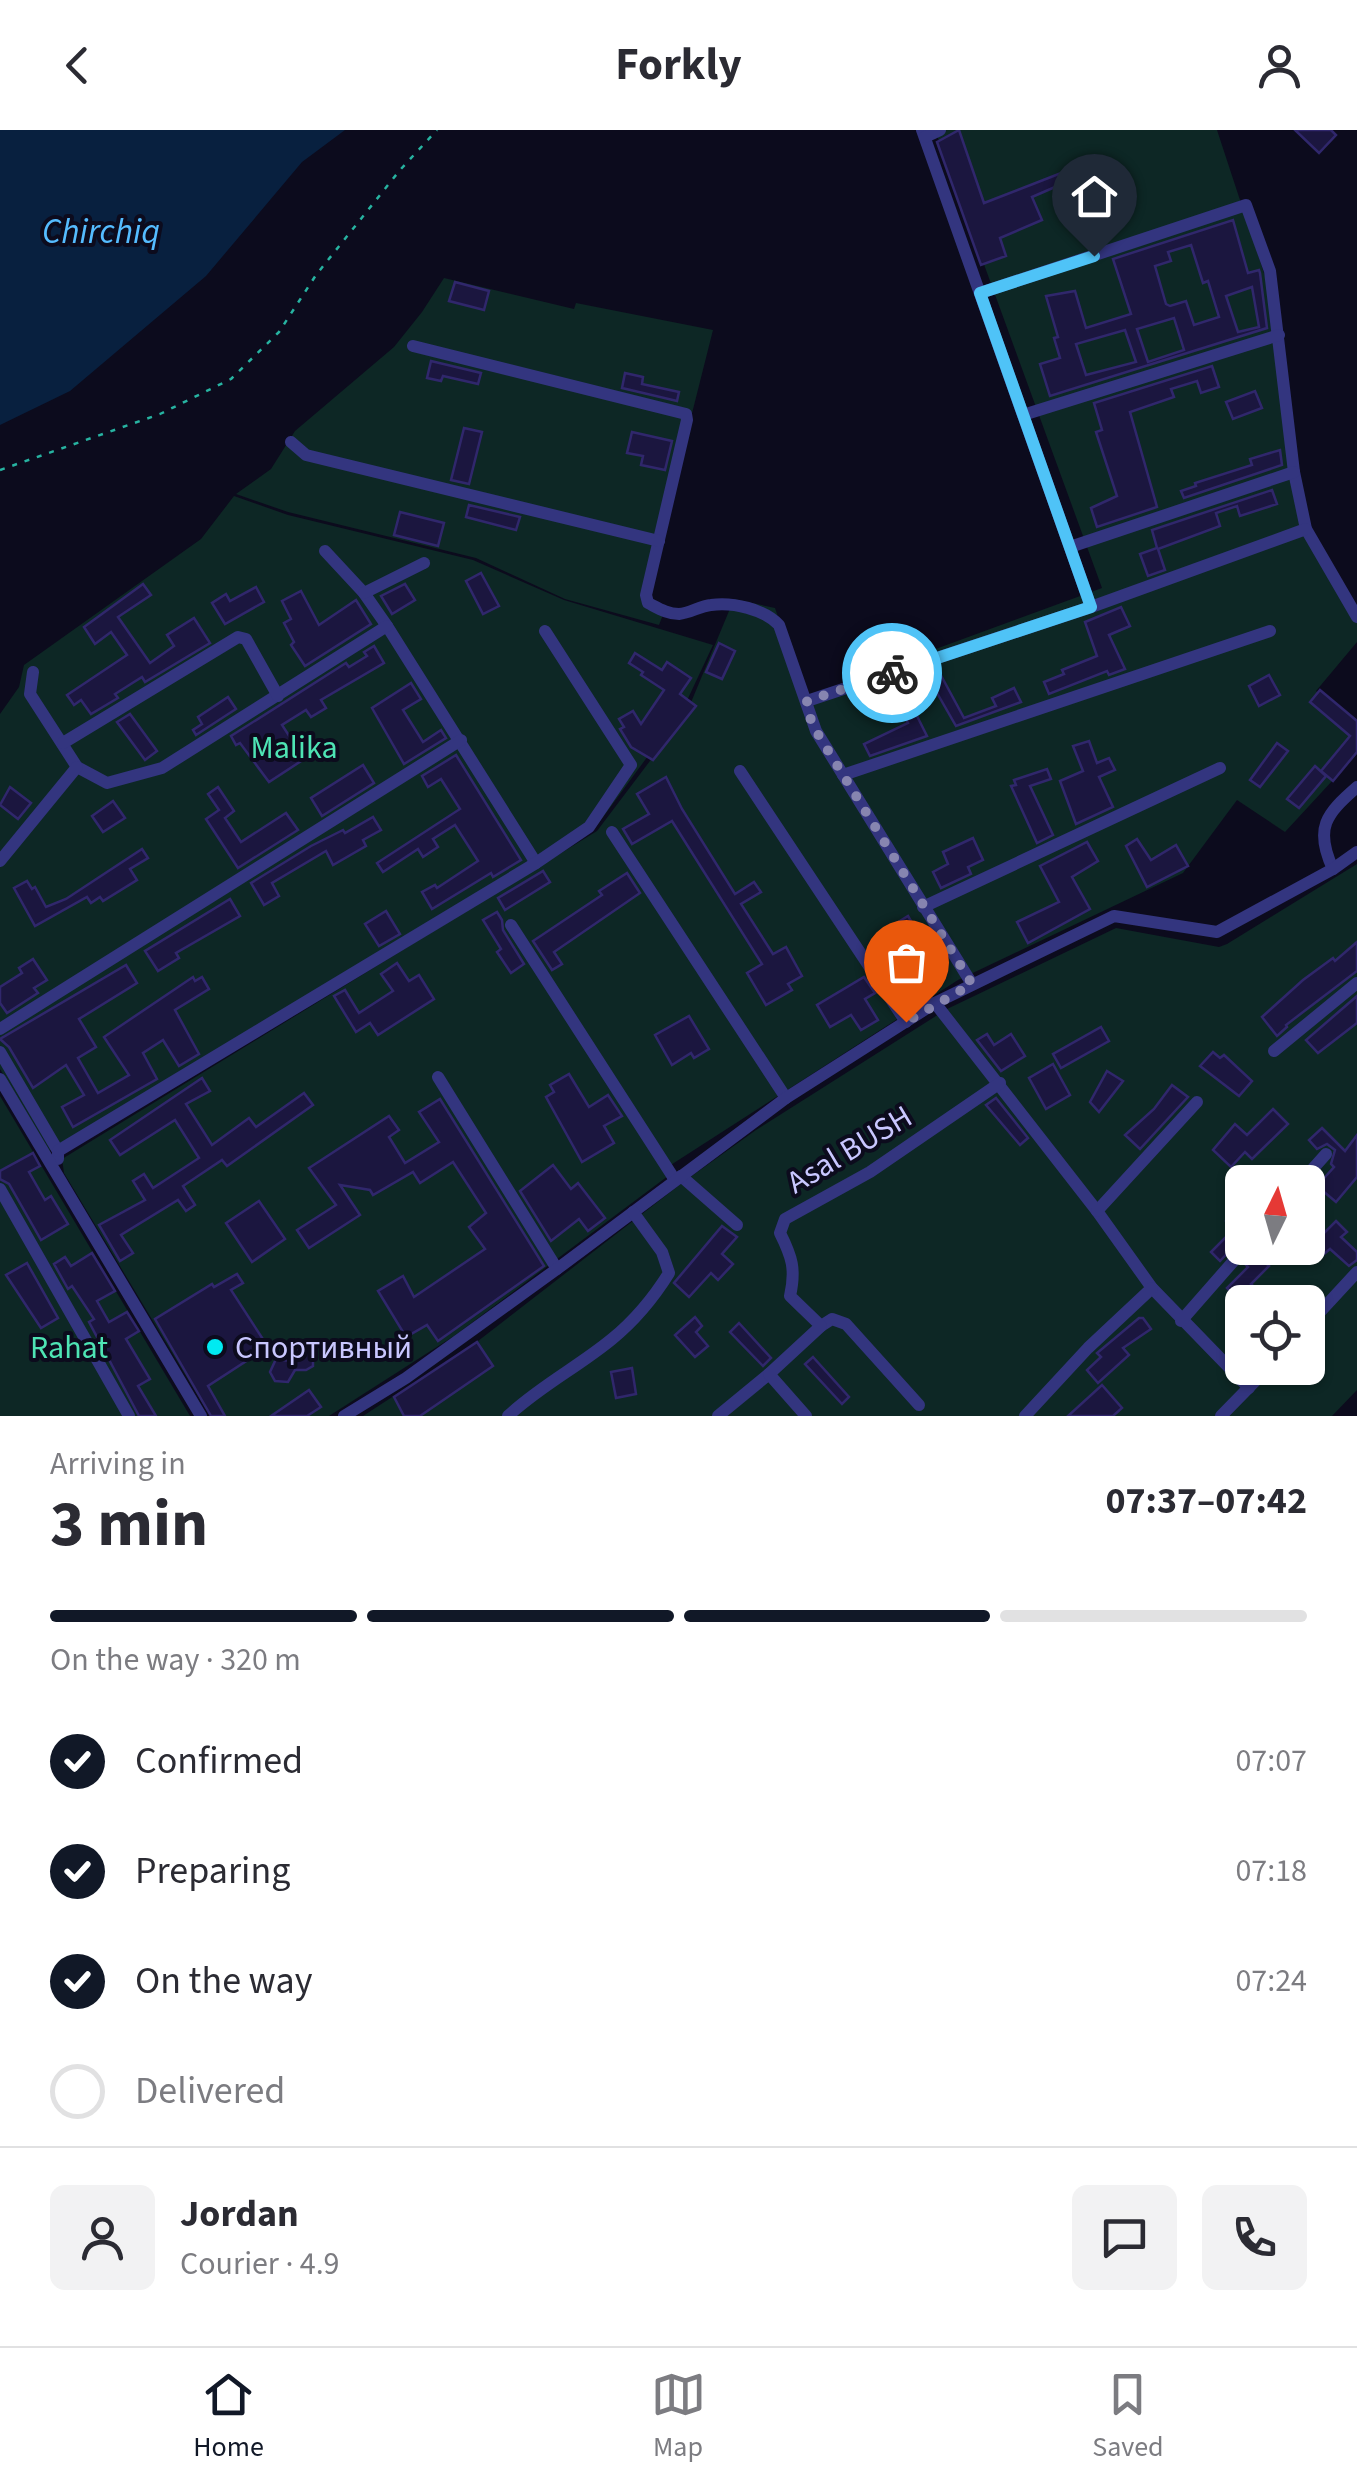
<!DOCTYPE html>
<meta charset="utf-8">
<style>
:root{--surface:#fff;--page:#f2f2f3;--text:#2b2b33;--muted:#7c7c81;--line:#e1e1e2;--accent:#111827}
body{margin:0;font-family:"Source Sans 3",sans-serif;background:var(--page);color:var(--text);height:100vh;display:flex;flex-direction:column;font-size:38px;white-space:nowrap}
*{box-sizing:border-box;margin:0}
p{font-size:32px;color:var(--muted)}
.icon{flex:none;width:55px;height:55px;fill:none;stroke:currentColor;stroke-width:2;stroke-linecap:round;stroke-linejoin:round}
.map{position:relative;height:1286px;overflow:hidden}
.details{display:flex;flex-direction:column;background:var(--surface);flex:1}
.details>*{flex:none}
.needle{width:65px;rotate:5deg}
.buttons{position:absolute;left:1225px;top:1035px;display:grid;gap:20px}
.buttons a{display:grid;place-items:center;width:100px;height:100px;border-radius:15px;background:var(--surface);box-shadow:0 2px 8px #0004;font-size:50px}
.pin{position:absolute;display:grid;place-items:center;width:85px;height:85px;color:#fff;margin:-102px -42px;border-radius:50% 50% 50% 0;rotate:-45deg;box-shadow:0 0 10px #0007}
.pin .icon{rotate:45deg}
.courier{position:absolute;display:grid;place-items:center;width:100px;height:100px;margin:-50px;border:8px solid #4fc3f7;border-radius:50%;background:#fff;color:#222;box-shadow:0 2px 12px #0007}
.head em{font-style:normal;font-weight:700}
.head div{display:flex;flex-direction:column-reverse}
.head{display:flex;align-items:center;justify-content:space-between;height:170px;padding:0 50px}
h1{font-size:65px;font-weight:700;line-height:75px}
.bar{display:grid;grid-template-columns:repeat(4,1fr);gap:15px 10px;align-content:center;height:120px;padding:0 50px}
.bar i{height:12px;border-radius:8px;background:var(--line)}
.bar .selected{background:var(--accent)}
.bar p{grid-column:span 4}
.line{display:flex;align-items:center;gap:25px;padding:0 50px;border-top:2px solid var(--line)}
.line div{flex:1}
.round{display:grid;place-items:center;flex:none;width:105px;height:105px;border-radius:15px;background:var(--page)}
ol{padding:0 50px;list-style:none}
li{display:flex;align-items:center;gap:30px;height:110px}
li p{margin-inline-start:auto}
li .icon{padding:10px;border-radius:50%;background:var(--accent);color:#fff;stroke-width:4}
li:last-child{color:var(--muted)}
li i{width:55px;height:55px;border:5px solid var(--line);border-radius:50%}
header{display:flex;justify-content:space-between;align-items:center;height:130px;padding:0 50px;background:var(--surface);font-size:45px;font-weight:700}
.dock{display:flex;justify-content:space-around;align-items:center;height:140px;border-top:2px solid var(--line);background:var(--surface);font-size:28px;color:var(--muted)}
.dock a{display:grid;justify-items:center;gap:5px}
.dock .selected{color:var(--accent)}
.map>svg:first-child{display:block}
.green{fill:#0d2725;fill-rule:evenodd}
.water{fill:#08203f}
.building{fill:#1b163f;stroke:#30276c;stroke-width:2.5;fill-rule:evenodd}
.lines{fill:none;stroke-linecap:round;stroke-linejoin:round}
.path{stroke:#27b3a1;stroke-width:2.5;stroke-dasharray:5 8;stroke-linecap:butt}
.minor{stroke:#33357f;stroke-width:12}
.done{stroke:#8785b0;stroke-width:10;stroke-dasharray:0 18}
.route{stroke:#4fc3f7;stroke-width:12}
.poi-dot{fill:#00eaf2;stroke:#0c0b1d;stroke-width:4}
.labels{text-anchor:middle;stroke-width:8;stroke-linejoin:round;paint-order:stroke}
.park-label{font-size:32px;fill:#4ee4b4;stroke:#0c0b1d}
.street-label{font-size:32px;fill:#c9c7ff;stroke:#0c0b1d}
.poi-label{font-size:32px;fill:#c9c7ff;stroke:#0c0b1d;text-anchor:start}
.water-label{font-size:35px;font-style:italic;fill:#55bcff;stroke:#0c0b1d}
</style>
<header><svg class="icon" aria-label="back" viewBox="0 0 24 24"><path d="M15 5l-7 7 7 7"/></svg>Forkly<svg class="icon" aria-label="person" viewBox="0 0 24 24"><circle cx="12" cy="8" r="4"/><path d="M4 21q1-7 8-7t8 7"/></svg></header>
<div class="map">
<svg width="1357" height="1286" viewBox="0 0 1357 1286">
<rect width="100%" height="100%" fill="#0c0b1d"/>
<g class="green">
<path d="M935,0H1217L1282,198L1305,393L1357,487V512L1316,561L1357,592V624L1285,702L1237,670L1183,743L958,850L663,1040L668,1046L454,1206L329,1286H210L64,1043L62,1029L597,701L687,582L734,469L775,478L805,567L1102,458Z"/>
<path d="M444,148L574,179L576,173L713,200L645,470L664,482L659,495L565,469L476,428L288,382L236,364L271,339L295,301L394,217L422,182Z"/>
<path d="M234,366L288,385L473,430L564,470L713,515L684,577L595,698L49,1021L0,939V584L19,557L24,535L201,409Z"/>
<path d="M1357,734V1260L1332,1286H363L478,1211L682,1053L756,1000L947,879L1116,798L1219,817L1227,814ZM1242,1052H1308V1118H1242ZM1242,1172H1308V1238H1242Z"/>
<path d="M0,966L190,1286H0Z"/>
</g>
<path class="water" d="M0,0H345L302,32L206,146L70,261L0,295Z"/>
<g class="building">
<path d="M959,0L984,73L1069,40L1074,56L1064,60L1062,54L1032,67L1042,90L1000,108L1006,126L981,135L937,12Z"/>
<path d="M1295,0H1331L1336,5L1319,23Z"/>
<path d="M1233,90L1248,143L1259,140L1260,143L1267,198L1050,266L1040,234L1060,228L1054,208L1058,207L1046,166L1075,161L1086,198L1131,184L1113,129ZM1191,115L1203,153L1208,151L1219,187L1194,195L1186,171L1170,176L1166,174L1155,136L1171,131L1168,122ZM1252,157L1259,197L1238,202L1226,166ZM1174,188L1184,220L1148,232L1137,199ZM1125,200L1136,232L1086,245L1076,214Z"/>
<path d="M455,152L489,161L484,180L449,171Z"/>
<path d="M431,231L481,243L478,254L443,246L441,251L427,248Z"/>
<path d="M1212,236L1219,257L1201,263L1197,251L1171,259L1174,267L1130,282L1157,377L1097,397L1091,378L1117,366L1096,302L1102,300L1094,273Z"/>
<path d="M625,243L643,247L642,254L679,262L677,271L622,258Z"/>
<path d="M1255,261L1262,278L1233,289L1226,272Z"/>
<path d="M464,298L482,302L469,354L451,350Z"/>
<path d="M632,302L672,311L665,340L641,335L643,326L627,323Z"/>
<path d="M1280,320L1282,335L1184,368L1181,361L1196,356L1195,353L1252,335L1250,329Z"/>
<path d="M1272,360L1277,374L1240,386L1237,376L1216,383L1220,396L1158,419L1165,440L1148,446L1140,424L1157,418L1152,400Z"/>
<path d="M469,375L520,387L516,400L466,387Z"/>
<path d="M400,382L444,393L438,416L394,405Z"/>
<path d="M481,443L499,476L483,484L466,451Z"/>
<path d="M143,454L151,465L118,487L150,533L174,516L167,505L194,488L210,513L145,552L142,547L115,564L118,568L91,584L81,570L74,575L67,565L127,525L111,502L95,514L84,497Z"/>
<path d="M405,454L415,470L392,484L381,466Z"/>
<path d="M256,457L264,472L225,494L212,473L226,464L230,471Z"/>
<path d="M301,461L319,495L356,470L371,494L305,536L291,515L294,512L284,493L291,489L282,471Z"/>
<path d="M1121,477L1130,496L1109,505L1125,539L1109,545L1107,541L1049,564L1044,552L1064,544L1062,540L1097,526L1085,492Z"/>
<path d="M719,513L735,521L722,549L706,542Z"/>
<path d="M374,516L384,533L321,570L326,578L311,587L306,580L282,595L295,615L306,608L315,622L269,652L240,613L236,615L231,606L346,533L349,537L367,526L364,522Z"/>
<path d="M635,523L662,540L667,532L691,548L680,564L696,576L653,630L631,617L620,599L624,597L619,589L633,581L641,594L664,560L641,545L643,542L629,533Z"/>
<path d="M937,538L964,588L996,576L992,568L1014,558L1021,572L956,596L925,542Z"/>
<path d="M1269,545L1280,565L1259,576L1249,556Z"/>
<path d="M411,553L421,569L403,580L423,612L441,600L446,608L404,634L372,578Z"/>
<path d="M1320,560L1357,591V622L1333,651L1321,641L1350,606L1310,572Z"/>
<path d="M228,567L236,579L196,605L193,600L202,594L198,587Z"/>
<path d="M914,580L927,606L870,626L864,614L908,593L904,585Z"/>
<path d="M130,584L157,621L145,630L117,592Z"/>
<path d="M1089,611L1097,633L1109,628L1115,640L1099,647L1113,677L1076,694L1060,651L1083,641L1073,616Z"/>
<path d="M1277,613L1288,621L1260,657L1250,650Z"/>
<path d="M456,625L521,730L493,747L491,743L432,779L422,762L435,755L437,758L478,731L455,695L433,709L438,717L423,727L418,719L383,742L377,733L460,679L441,649L428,657L422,646Z"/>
<path d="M363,635L374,653L322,686L311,668Z"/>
<path d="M1315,636L1326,646L1299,678L1287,669Z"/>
<path d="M1047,639L1051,649L1030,656L1053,705L1037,713L1011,656L1016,655L1014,650Z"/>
<path d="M666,647L682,679L735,764L754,752L761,762L741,774L773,824L786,817L802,846L788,854L792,860L766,875L747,843L762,834L672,691L632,714L623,699L649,684L637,664Z"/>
<path d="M10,657L31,673L18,689L0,675Z"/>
<path d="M218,657L234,681L225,688L241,712L286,683L298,700L238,738L206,689L219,680L208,664Z"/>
<path d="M113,671L125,688L103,702L92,686Z"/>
<path d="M373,687L381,700L363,710L366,716L333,735L326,721L272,753L279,766L264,775L251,753L311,716L343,700L345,703Z"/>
<path d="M973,708L983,730L968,737L971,744L941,758L933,742L948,734L943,722Z"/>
<path d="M1137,709L1151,730L1176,715L1188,736L1147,757L1126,716Z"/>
<path d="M1087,712L1098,731L1072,747L1090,779L1028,813L1017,792L1059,772L1040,736Z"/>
<path d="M142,719L148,728L130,739L137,750L103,771L100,767L91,773L87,767L35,796L14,758L27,751L32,759L35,757L46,777L66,769Z"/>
<path d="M543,741L550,752L505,780L498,768Z"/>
<path d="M627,743L640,763L554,822L562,834L552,840L533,811L602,765L599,761Z"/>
<path d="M230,769L240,786L176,823L179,828L158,841L145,821Z"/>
<path d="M386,781L400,804L379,816L365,794Z"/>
<path d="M497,782L502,790L503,800L524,834L511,843L497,822L501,819L483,790Z"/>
<path d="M908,786L921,808L898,822L884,801Z"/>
<path d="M1357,812V841L1286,895L1287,897L1277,906L1262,887L1303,850L1333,828L1335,831Z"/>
<path d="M33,829L47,850L34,858L38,863L7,883L0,873V857L22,843L19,838Z"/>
<path d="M397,833L409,851L419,845L434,869L378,905L370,893L356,902L334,866L345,860L359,883L393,861L381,844Z"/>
<path d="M126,835L137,853L79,889L96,917L78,928L98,963L129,945L104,907L193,847L195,851L202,847L209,859L175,880L199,924L179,936L163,910L143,923L157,949L73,997L62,977L84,965L66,935L33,958L9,917L0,909Z"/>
<path d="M864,847L875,863L865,869L878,890L861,900L851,885L830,897L817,875Z"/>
<path d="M1357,866V893L1318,923L1306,910Z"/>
<path d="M689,886L709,919L694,928L691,923L672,935L655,905Z"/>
<path d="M1101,897L1109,911L1061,938L1053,924Z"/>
<path d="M987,904L994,915L1011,904L1025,926L1001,941L977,910Z"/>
<path d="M1213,922L1220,928L1224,925L1252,951L1239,966L1200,936Z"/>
<path d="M1053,934L1070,965L1046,979L1029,948Z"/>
<path d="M1107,941L1123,951L1099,982L1090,972Z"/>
<path d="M569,944L589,977L608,965L622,986L604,996L614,1013L582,1032L546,967L554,962L550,955Z"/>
<path d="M202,948L210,961L186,974L212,1015L249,988L256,997L304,963L313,975L227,1036L222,1030L183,1056L195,1075L186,1081L178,1070L121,1105L133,1123L120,1131L99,1095L145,1070L133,1051L144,1044L153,1058L199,1028L175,990L120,1025L110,1010Z"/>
<path d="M1172,955L1188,967L1140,1019L1125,1005L1154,979Z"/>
<path d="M996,968L1028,1008L1020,1015L986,975Z"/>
<path d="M440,969L544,1136L438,1211L427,1195L406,1207L378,1161L403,1146L414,1167L485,1119L469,1097L486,1083L453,1032L420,1053L413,1042L373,1065L370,1060L340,1055L360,1085L309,1118L297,1100L336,1075L309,1038L389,986L399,1000L389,1007L405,1033L439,1012L419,982Z"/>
<path d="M1273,979L1288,994L1252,1029L1245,1022L1231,1037L1213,1020L1235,994L1247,1005Z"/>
<path d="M1322,998L1345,1021L1357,1005V1047L1336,1072L1317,1056L1334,1037L1331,1034L1335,1020L1327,1014L1317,1019L1309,1010Z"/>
<path d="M33,1023L40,1036L29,1042L45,1070L51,1066L68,1094L41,1110L9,1054L0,1049V1041Z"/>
<path d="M553,1035L571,1059L578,1053L605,1088L588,1101L579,1089L551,1111L520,1061Z"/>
<path d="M259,1071L285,1109L252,1132L226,1093Z"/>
<path d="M1242,1073V1108L1220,1131L1211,1122L1234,1099L1226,1091Z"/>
<path d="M1336,1091L1347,1102L1341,1107L1357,1122V1130L1349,1136L1330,1119L1324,1124L1314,1113Z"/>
<path d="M722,1096L737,1107L722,1124L733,1134L718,1150L711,1143L689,1167L674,1153Z"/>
<path d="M1254,1122L1269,1136L1251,1154L1260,1163L1251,1172L1242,1173L1227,1158L1248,1137L1245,1134Z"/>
<path d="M92,1123L115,1161L97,1171L109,1192L127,1182L139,1201L126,1209L150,1249L138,1256L156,1286H139L89,1192L94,1189L72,1156L68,1159L54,1134L65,1127L71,1136Z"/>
<path d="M27,1133L58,1188L41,1198L6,1145Z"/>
<path d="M237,1144L243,1153L231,1160L268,1217L208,1256L225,1286H211L155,1189L212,1154L214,1157Z"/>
<path d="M695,1187L702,1196L696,1202L708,1216L695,1227L675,1205Z"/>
<path d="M1139,1188H1143L1151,1199L1123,1218L1129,1225L1098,1253L1087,1240L1101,1227L1097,1223Z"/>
<path d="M739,1193L771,1228L763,1236L730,1202Z"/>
<path d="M477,1212L493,1236L420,1286H404L394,1267Z"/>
<path d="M302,1218L313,1224V1236L306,1240H295L288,1252L275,1251L270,1242L276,1229L289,1231L295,1220Z"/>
<path d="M813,1227L849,1267L842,1274L805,1234Z"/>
<path d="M632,1238L636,1264L616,1268L611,1242Z"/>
<path d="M1102,1255L1122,1278L1113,1286H1068Z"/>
<path d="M309,1260L321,1277L307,1286H271Z"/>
</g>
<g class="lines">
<path class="path" d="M0,340L160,284L231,249L279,202L316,145L400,40L437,0"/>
<g class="minor">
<path d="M922,0L1091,477"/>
<path d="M925,7L940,0"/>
<path d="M980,163L1246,75L1270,141L1294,342L1306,399L1357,487"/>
<path d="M413,216L686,284L687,290L646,465L648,473C658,478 667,484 679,484C690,483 700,476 711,475C733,472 764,479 779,495L816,601L972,854"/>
<path d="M1023,285L1279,205"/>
<path d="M291,312L306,325L659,411"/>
<path d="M1070,417L1294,342"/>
<path d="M325,421L364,463L387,496L536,733"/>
<path d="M364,463L424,433"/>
<path d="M33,542L30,564L77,637L107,653L162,638L387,496"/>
<path d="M807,571L1091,477L1306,399"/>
<path d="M63,613L238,507L246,509L278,566"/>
<path d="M740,641L906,892"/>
<path d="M843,645L1270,501"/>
<path d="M612,702L786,968"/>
<path d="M0,731L77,637"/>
<path d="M1333,739C1314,698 1326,684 1357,657"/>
<path d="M923,777L1220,638"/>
<path d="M511,795L675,1050"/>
<path d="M935,873L1097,1081L1152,1158L1249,1258"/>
<path d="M0,899L461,610"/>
<path d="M1274,921L1357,853"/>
<path d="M0,922L58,1021V1029"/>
<path d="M438,947L557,1139"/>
<path d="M0,949L201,1286"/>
<path d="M58,1021L536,733L589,697L631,635L545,501"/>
<path d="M681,1046L737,1095"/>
<path d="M1301,1052L1326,1024"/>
<path d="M0,1059L129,1286"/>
<path d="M1097,1081L1197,972"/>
<path d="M1181,1191L1245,1118"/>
<path d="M1308,1195L1357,1142"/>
<path d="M821,1196L832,1189L846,1194L919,1275"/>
<path d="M344,1286L406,1248L557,1139L786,968L935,873L1114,786L1217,802L1333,739L1357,722"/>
<path d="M508,1286C540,1256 578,1237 612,1209C634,1191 654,1167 669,1143L662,1122L633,1082"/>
<path d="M718,1286L769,1244"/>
<path d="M806,1286L769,1244L821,1196L790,1166C796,1139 792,1127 780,1103L785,1089L870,1042L1000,953"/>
<path d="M1025,1286L1088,1218L1152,1158"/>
<path d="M1221,1286L1268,1238"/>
</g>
</g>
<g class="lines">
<path class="done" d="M892,543L807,571L808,583L816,601L972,854L906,892"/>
<path class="route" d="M892,543L1091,477L980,163L1094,126"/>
</g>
<circle class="poi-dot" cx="215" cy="1217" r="10"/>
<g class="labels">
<g class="park-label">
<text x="294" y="628">Malika</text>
<text x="69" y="1228">Rahat</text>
</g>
<g class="street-label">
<text transform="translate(849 1019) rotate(-31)" y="11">Asal BUSH</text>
</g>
<g class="poi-label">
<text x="235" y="1228">Спортивный</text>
</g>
<g class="water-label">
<text x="101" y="113">Chirchiq</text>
</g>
</g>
</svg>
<div class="buttons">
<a><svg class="needle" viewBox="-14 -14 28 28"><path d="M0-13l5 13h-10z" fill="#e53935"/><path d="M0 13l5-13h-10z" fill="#7c7c81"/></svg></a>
<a><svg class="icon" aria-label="locate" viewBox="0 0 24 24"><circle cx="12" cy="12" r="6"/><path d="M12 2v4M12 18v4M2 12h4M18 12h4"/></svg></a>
</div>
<div class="pin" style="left:906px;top:892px;background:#ea580c"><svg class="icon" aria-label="bag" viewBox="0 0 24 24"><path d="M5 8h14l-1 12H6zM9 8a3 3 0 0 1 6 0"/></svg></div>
<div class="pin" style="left:1094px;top:126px;background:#1f2937"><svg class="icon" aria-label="home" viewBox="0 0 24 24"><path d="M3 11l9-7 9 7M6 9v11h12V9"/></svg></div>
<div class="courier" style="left:892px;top:543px"><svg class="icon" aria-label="bike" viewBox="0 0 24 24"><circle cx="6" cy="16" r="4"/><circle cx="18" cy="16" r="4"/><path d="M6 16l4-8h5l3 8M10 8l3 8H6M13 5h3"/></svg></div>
</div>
<section class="details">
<div class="head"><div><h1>3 min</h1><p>Arriving in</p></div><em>07:37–07:42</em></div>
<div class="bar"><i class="selected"></i><i class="selected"></i><i class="selected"></i><i></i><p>On the way · 320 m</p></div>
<ol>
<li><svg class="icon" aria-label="check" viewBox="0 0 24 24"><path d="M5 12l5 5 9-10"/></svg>Confirmed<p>07:07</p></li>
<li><svg class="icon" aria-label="check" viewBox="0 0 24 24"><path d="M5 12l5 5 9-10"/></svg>Preparing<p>07:18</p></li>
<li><svg class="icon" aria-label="check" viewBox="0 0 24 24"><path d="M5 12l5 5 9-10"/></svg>On the way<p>07:24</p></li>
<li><i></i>Delivered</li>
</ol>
<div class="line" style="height:180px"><a class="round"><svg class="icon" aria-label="person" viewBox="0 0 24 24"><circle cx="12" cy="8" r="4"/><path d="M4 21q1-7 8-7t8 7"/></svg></a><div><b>Jordan</b><p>Courier · 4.9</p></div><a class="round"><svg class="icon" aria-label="chat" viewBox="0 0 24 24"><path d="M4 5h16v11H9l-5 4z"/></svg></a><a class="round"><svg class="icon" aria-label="phone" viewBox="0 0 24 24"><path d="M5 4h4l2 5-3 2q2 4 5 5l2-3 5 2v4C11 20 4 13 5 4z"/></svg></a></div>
</section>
<nav class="dock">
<a class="selected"><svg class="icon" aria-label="home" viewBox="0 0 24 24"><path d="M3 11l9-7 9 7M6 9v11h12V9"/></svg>Home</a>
<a><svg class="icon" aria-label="map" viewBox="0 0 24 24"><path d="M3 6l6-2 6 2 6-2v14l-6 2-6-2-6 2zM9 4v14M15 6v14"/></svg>Map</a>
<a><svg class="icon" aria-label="saved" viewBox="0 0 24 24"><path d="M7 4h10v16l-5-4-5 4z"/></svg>Saved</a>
</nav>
